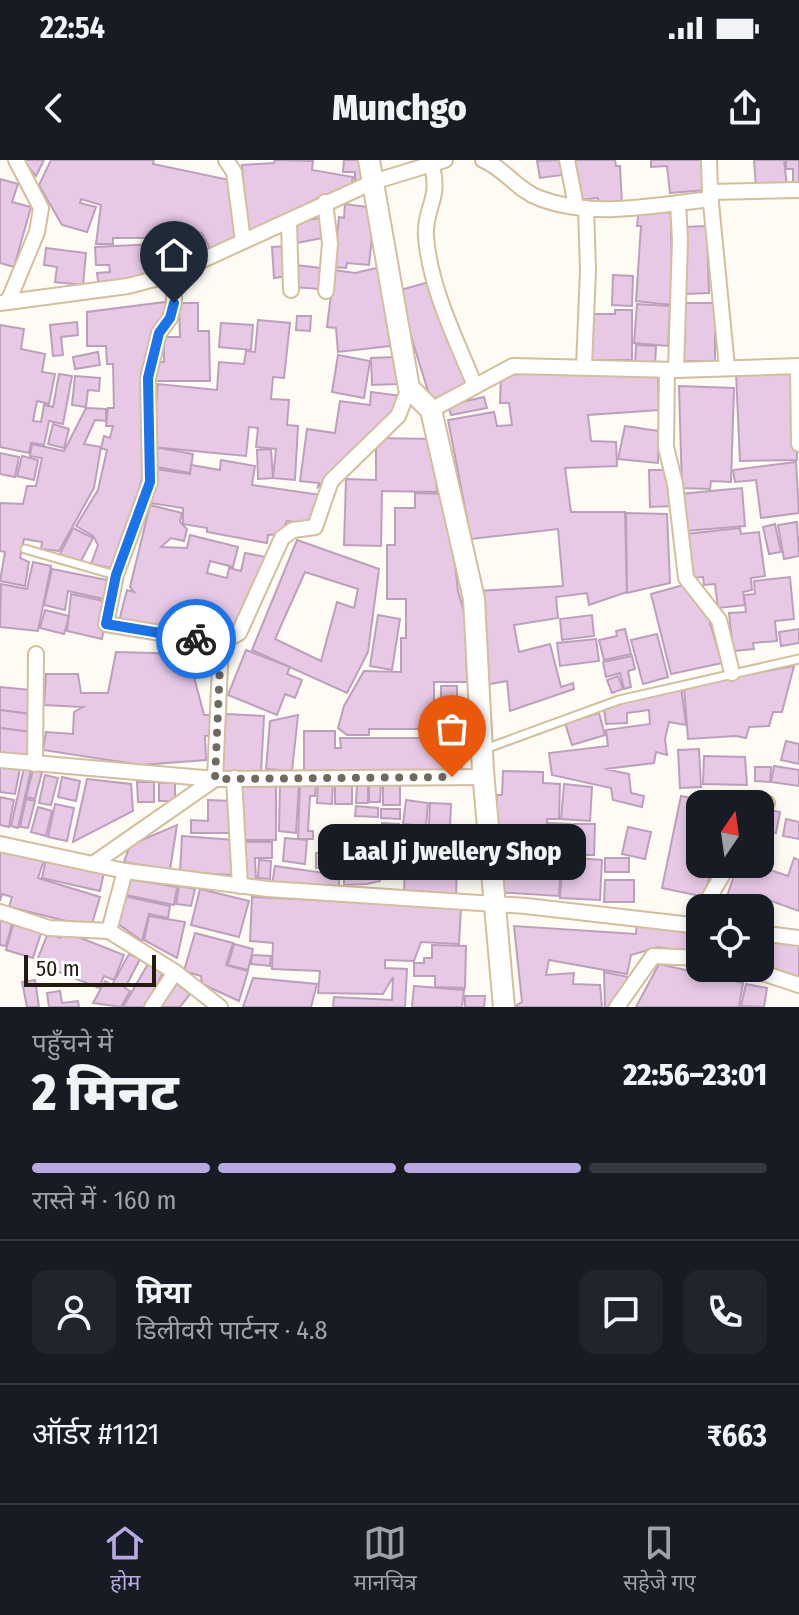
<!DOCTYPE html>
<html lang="hi">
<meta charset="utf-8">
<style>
:root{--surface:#171b24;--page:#20242c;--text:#f1f3f6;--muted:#9ea1a6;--line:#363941;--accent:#b7a9e1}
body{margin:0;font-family:"Fira Sans Condensed","Noto Sans Devanagari",sans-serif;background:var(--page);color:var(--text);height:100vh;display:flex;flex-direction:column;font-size:30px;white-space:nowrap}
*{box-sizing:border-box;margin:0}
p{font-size:26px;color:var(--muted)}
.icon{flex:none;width:44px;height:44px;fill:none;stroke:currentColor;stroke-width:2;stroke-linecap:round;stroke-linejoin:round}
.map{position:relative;height:847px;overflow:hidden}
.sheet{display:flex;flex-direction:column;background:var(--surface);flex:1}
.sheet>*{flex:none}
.needle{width:52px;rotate:13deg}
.fabs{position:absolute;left:686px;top:630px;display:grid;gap:16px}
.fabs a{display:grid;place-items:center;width:88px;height:88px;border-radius:16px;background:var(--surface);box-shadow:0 4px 12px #0003;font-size:40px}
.scale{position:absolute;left:24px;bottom:20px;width:132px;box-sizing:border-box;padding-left:8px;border:4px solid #221b0e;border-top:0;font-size:22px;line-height:28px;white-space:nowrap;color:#221b0e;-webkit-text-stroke:6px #fff;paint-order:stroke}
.pin{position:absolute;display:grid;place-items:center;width:68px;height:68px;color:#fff;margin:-82px -34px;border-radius:50% 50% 50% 0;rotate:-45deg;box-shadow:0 0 8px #0007}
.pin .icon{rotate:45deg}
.courier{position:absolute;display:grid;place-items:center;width:80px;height:80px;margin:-40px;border:6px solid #1a73e8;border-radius:50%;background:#fff;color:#222;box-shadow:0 2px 10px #0007}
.bubble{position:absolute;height:56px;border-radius:16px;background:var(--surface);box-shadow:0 4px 12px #0003;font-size:26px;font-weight:800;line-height:56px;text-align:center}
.head em{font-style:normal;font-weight:800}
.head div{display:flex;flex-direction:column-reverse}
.head{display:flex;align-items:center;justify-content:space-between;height:136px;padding:0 32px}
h1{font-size:52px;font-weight:800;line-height:60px}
.bar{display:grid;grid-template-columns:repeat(4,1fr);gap:12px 8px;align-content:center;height:96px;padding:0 32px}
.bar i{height:10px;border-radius:6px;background:var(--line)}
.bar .current{background:var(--accent)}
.bar p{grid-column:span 4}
.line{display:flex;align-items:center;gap:20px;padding:0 32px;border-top:2px solid var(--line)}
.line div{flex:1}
.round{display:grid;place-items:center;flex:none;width:84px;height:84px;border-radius:16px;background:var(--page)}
.status{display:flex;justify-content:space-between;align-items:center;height:56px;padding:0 40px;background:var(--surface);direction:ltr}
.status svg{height:22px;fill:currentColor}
header{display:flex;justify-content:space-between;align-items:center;height:104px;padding:0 32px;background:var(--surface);font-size:36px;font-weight:800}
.menu{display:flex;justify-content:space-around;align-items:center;height:112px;border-top:2px solid var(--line);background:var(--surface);font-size:22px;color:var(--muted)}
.menu a{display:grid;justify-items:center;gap:4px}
.menu .current{color:var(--accent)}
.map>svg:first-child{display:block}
.building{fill:#e7c9e6;stroke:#bca0bb;stroke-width:2;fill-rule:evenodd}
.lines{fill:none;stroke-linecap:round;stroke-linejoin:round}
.lane-casing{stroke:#d2bf9d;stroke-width:11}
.street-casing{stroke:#d2bf9d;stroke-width:18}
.secondary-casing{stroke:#d2bf9d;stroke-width:24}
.lane{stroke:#fff;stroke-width:7}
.street{stroke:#fff;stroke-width:14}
.secondary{stroke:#fff;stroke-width:20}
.done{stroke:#6f695e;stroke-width:8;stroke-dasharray:0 14.4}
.route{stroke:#1a73e8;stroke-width:10}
</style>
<div class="status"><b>22:54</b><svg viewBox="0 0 49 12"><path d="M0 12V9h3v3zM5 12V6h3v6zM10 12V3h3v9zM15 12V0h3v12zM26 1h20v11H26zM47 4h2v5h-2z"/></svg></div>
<header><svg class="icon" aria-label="back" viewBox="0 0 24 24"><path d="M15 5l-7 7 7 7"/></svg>Munchgo<svg class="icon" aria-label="share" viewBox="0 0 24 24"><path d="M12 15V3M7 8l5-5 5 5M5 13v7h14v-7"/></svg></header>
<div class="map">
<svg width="799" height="847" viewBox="0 0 799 847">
<rect width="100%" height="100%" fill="#fefaf4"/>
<g class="building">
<path d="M22,0H44L36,16Z"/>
<path d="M51,0H154L153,4L234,21L239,67L233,80L211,91L202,73L189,70L190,78H113V84H96L101,45L81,39L80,43L96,47L87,72L62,65L39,25Z"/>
<path d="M275,0L313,1L312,10L353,17L351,28L324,35L246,75L242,5L274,3Z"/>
<path d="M344,0H363V24H355V12H343Z"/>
<path d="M560,0L562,15L540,18L537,1Z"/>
<path d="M575,0H615L616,6H620L622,45L599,46L598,38L577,40Z"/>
<path d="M651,0H703L706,30L670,33L667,6L651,7Z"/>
<path d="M754,0H784L787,26L756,27Z"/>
<path d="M786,0H799V27H793V9H786Z"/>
<path d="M0,19L18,24L12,42L31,47L14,107L0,103Z"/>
<path d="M345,44L375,48L369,105L347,103L346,108L334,107L339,57L344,58Z"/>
<path d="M639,49L671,53L672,145L636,141L641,66H637Z"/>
<path d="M320,58L323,78L296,83L293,63Z"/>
<path d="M707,66L709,133L684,134L682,67Z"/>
<path d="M156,84L157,103H150V108L159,107L158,88L203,84L204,98L167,112L99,128L97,113L110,112L109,105H96L95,87Z"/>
<path d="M287,86L289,116L274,118L272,87Z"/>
<path d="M46,88L86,93L83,125L55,122L57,107L44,105Z"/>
<path d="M295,105L321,108L319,129L293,127Z"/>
<path d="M381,107L390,186L338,192L336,168L327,167L334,110L355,113Z"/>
<path d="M613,115L633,116L632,146L612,145Z"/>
<path d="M429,122L469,225L432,244L397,131Z"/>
<path d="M173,141L145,239L144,311L116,409L91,404L98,385L93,376L76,366L98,330L107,290L101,288L104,276L110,278L113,266H106L108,248H114L113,204H107L106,186H87V152Z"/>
<path d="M179,143H198V171H209L210,221H155V202H164V177H180Z"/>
<rect x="684" y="143" width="31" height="58"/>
<path d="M637,144L670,146L668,186L634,183Z"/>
<path d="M615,150H632V200H590V154H615Z"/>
<path d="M297,156H311L310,171L296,170Z"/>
<path d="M258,160L290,163L284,218L273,217L271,239L289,240L287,265L298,266L295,320L273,318L276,289L256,287L258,268L249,267L246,296L152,287L158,224L217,230L219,202L244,204L246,191L255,192Z"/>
<path d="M77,162L78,175L61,177L63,195L53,196L50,165Z"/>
<path d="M221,163L253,165L251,190L219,187Z"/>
<path d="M0,165L24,169L21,189L45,194L42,212L55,214L49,244L37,241L33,261L41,262L44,245L53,247L59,214L72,216L63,264L49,261L44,285L31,283L29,293L0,287Z"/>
<path d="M636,185L656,186L655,206L635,205Z"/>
<path d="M98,192L100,205L75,209L73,197Z"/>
<path d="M338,195L370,201L364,238L332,232Z"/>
<path d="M395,197L397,224L372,225L371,198Z"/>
<path d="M602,211L658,214L659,250L588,255L591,281L616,282L617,306L565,308L571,352H625L627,432L589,445L587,433L556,437L558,458L514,465L519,492L550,484L561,527L573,523L574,529L510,551L507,521L485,525L478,431L563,426L558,369L471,379L448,260L494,252L497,266L512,265L509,243H500L501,215Z"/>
<path d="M736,213H796L797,300L740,301Z"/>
<path d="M75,216L100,218L99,231L88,230L86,247L72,245Z"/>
<path d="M679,226L734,228L731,322L711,321L710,329L682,328Z"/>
<path d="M371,232L402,236L392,259L378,266L358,292L318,327L319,323L300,321L307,269L335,273L340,241L370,245Z"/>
<path d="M484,237L487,248L451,255L448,245Z"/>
<path d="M86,248L106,249V261L95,260L84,284L101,287L94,328L59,391L41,389L42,382L24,379L20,398L29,402L25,426L0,421L5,392L0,391V343L23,344L27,326H36L42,298L30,296L32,284L64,291Z"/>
<path d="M53,264L69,269L64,288L48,284Z"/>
<path d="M625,266L659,271L658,303L618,299Z"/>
<path d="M376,278L435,279L437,332L382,331L381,386L344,385L346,319L376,320Z"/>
<path d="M154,287L193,294L190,313L151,306Z"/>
<path d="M271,289L273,318L258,319L257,290Z"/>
<path d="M0,293L19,297L15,317L0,314Z"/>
<path d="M22,296L38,300L34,320L17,316Z"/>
<path d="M221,300L255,306L252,325L321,335L313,364L287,361L281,374L268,375L267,383L207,372V368L183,364V348L150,343L155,309L190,314L191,305L220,310Z"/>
<path d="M796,302L799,353L761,358L756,320L735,322L733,310Z"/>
<path d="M649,310H670L672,346L650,347Z"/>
<path d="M742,328L745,366L685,371L680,334Z"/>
<path d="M415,333L447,334L458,431L466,459L467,522H434V569H369V575H347L338,568L344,546L364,511L401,512V478H406V439H387V385H395V348H415Z"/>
<path d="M150,345L182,353L180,362L187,369L184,381L171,378L161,387L187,388L190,375L238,387L233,407L210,401L207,413L227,418L229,408L241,411L245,393L271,398L233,473L201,476L187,470L119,461L127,430L134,432L130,427Z"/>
<path d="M626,353L667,354L670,423L627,433Z"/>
<path d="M797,362L799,396L784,399L778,365Z"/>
<path d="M775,364L781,392L769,394L763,367Z"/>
<path d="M73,368L93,378L80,403L59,396Z"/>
<path d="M740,368L741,374L759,372L765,416L751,418L752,430L743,432L745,445L718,448L715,424L704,425L703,417L691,418L686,374Z"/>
<path d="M297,380L379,409L368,492L347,533L252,490ZM305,412L358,429L354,448L337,442L321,501L275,479Z"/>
<path d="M33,402L51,406L38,471L0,467L1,424L27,429Z"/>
<path d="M52,409L112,421L108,440L68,431L65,450L44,445Z"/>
<path d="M790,417L794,459L775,461L777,481L753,483L754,489L733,491L729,453L746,452L744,435L755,434L754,421Z"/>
<path d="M687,424L689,433L695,432L706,449L722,503L671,514L651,434Z"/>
<path d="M71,434L108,442L102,479L67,471Z"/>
<path d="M45,450L69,456L64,474L40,468Z"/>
<path d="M378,455L400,459L392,510L370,506Z"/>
<path d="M592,455L594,476L562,480L560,459Z"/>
<path d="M625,469L631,494L604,500L599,480L617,476L616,471Z"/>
<path d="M799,469V483L781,486L779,472Z"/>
<path d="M657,474L668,517L643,524L631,480Z"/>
<path d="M596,479L599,501L560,506L557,483Z"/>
<path d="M246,490L290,507L287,514L302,520L295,538L285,534L277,555L228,535Z"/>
<path d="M116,492L188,494L204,555H210L212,575L205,576L206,600L141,605L43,590L46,572L73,574L74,552L83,547L44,545L46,514H78L81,533H108Z"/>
<path d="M632,496L635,509L628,511L631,527L624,529L620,513L606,517L603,502Z"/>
<path d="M794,506L782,552H773L769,566L749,567L746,578L736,576L688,579L684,526Z"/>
<path d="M618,516L623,529L612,533L607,520Z"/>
<path d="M441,526H457V572H462V612H304V571H335V588H341L340,578H441Z"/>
<path d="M681,526L686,565L669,562L665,579L667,595L656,592L654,603L605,609L629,614L631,633L644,636L642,647L613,640L611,628L552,615L549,593L608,586L606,570L650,564L649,550L627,553V563L606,564L604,548Z"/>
<path d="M0,527L30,530V554L0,550Z"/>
<path d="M0,550L30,554V572L0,568Z"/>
<path d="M599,553L605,575L572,585L565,563Z"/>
<path d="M225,554L264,556L261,613L222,611Z"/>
<path d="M298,555L292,611L266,609L270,561Z"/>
<path d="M0,568L30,572V599L0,597Z"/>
<path d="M786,581L799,584V604L781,600Z"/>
<path d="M699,589L701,627L680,628L678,590Z"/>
<path d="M704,596L745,597L747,625L703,624Z"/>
<path d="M0,604L20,608L15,634L0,632Z"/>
<path d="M774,606L799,610V626L771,622Z"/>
<path d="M755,607H771L770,622L755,621Z"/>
<path d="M24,608L31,610L18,668L11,666Z"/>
<path d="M33,610L42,612L35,639L26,637Z"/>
<path d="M503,611L543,612V623L560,624L559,659H547L546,691L496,690L497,635H502Z"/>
<path d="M45,615L58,618L51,645L39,643Z"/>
<path d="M62,617L80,621L76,641L58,637Z"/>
<path d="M87,619L131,624L133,651L73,682Z"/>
<path d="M318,620H333L332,644L317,643Z"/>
<path d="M335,620L352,621V644H335Z"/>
<path d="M137,622H154V642H138Z"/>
<path d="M175,622V641H159V623Z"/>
<path d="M299,623L296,673L279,671L280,624Z"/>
<path d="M300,623L316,624L315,636H310L308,671H313V679H298Z"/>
<path d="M369,623H381L380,642H369Z"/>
<rect x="383" y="623" width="17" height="22"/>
<path d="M357,624H368V643H356Z"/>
<path d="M564,624L592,627L590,661L561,659Z"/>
<path d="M276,626V680H240L239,627Z"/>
<path d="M681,636L721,644H700V704H712L705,737L662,728Z"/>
<path d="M0,637L14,640L9,667L0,665Z"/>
<path d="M26,639L35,641L28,668L20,667Z"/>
<path d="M208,640L232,641L231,673H191V660L208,661Z"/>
<path d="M406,640L428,643L426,666L403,664Z"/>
<path d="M430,643L451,644L450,666L429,665Z"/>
<path d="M55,644L74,648L67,681L48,677Z"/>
<path d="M356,646L378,648V657L355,656Z"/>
<path d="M38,647L52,651L46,676L31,672Z"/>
<path d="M381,649H400V659L381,658Z"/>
<path d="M769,650L780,652L776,673L765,670Z"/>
<path d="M786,659L799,662V679L783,676Z"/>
<path d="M382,663L399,664L398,688H381Z"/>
<path d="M548,663L571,664L570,692L548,691Z"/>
<path d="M574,664H595L594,695H574Z"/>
<path d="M177,665L170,710L124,702L130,685Z"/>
<path d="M628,667L651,672L645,699L622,694Z"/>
<path d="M402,671L419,672V689H401Z"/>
<path d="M431,672H453L452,691L430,690Z"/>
<path d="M182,676L234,680L231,715L180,712Z"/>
<path d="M285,678L307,680L305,704L283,701Z"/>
<path d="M241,682H272V698H255L256,720H242Z"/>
<path d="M0,687L44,700L38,718L100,737L91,767L9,747L12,737L2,734L0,741Z"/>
<path d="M402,692V714H380V721L367,724L344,725V719L334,715V708H316V693Z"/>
<path d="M498,694L561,698L559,736L496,732Z"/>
<path d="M563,697L602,700L600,740L560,738Z"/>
<rect x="605" y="698" width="24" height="14"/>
<path d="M794,698L799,700V751L763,738L759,748H723L738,704H752L788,716Z"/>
<path d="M46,699L104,712L100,731L42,718Z"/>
<path d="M259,700L271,701L270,719L258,718Z"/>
<path d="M405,701L457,703L456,738L404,736Z"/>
<path d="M275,706L332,714L331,718H339V730L272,724Z"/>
<path d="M129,719L177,727L174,745L126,735Z"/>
<path d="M605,720H634V742H604Z"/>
<path d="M179,726L195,729L191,746L176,744Z"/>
<path d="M200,729L249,741L239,777L191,765Z"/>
<path d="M124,736L170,746L168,758L149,754L142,781L117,763Z"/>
<path d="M252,737L461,747L459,784L421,782L414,801L385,800V808L407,809L405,847H333L334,837L392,840L393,817L383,834L318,833L320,811L272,809L273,783L250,781Z"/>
<path d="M149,756L185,762L177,798L144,780Z"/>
<path d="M0,757L13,760L6,786L0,785Z"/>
<path d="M14,762L42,770L33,798L6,790Z"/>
<path d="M637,763L700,771V794L658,787L631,795L627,814L549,800L546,815L574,813L573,824L600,825L602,847H513L522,842L514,766L636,774Z"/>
<path d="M63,771L124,795L114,820L104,816L99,828L36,803L48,773L60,778Z"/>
<path d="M195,773L233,783L226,805L248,811L239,841L202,824L201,816L184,811Z"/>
<path d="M760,779L799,784V817L760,805Z"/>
<path d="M234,784L253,789L248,810L228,805Z"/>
<path d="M432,785L466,786L465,828L435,827V816H414V803H424V798H432Z"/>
<path d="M129,794L140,799L125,828L130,831L121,847L93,843L105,821L112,825Z"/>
<path d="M252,795L271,796L270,806L251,804Z"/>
<path d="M148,804L163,812L146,847H123Z"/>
<path d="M659,804L743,823L739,847H636Z"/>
<path d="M604,812L628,817L621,836L614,839L612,847H605Z"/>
<path d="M253,818L317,824L311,847H243Z"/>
<path d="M35,820L39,847H27L22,822Z"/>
<path d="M177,824L190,834L180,847H160Z"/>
<path d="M746,824L767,828L764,847L741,846Z"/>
<path d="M414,826L464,830L462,847H412Z"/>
<path d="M60,831L62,843L78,841L79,847H49L47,833Z"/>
<path d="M465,836H485L484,847H465Z"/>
</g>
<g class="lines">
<g class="lane-casing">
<g id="lane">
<path d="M25,389L115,415"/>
<path d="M485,589L619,540L799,499"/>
</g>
</g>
<g class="street-casing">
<g id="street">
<path d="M226,0L234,12L243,81"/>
<path d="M483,0C504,8 517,30 539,38C593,59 655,45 711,39"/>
<path d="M567,0L576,46"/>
<path d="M709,0L710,32L799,30"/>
<path d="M431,3C442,40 424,46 426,77C430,128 456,179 475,226"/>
<path d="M710,33L727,207"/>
<path d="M325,42L330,83L326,131"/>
<path d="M289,63L291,130"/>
<path d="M8,142L37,72L41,48L16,0"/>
<path d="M0,143L128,126L170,115L373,22L445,0"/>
<path d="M798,206L799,284"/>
<path d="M584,207L588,110L586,48"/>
<path d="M667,210L666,287L675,324L686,418L719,460L732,513"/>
<path d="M676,210L680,80L678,43"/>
<path d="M431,250L513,206L676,210L799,206"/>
<path d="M221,483L239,473L282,378L293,370L315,367L331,321L398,256L409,228"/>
<path d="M0,600L215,619L221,483L106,464L116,415L150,322L148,218L159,173L170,158L174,143V114"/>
<path d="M35,604L36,494"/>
<path d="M234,618L240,726"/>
<path d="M760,653L767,643"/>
<path d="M0,684L125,711L268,729L526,746L700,766"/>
<path d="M93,704L215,619L483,617"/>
<path d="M703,748L729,704"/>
<path d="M0,752L49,768L109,771L125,711"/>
<path d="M109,771L175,812L220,847"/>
<path d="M760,773L799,778"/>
<path d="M747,808L799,825"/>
<path d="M152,847L175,812"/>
<path d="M617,847L653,796L700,798"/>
</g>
</g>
<g class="secondary-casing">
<path id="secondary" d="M369,0L409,228L431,250L474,439L483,611L504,847"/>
</g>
<use href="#lane" class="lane"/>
<use href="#street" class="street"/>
<use href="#secondary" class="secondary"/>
</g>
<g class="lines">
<path class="done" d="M196,479L221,483L215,619L452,617"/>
<path class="route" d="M174,143L170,158L159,173L148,218L150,322L116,415L106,464L196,479"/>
</g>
</svg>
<div class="fabs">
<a><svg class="needle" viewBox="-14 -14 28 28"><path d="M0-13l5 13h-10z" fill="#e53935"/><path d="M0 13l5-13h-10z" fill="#9ea1a6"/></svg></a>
<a><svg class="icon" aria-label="locate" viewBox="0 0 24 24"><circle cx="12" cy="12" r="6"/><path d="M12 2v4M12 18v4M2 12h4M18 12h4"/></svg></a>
</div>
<div class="scale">50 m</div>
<div class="pin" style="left:452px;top:617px;background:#ea580c"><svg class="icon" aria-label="bag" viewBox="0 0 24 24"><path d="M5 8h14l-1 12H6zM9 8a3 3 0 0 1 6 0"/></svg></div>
<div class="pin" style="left:174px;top:143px;background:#1f2937"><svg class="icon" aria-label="home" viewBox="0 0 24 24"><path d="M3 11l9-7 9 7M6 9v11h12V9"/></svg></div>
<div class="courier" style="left:196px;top:479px"><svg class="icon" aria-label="bike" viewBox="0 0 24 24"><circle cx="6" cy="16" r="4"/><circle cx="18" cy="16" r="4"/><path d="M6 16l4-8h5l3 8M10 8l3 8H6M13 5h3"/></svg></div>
<div class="bubble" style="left:318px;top:664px;width:268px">Laal Ji Jwellery Shop</div>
</div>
<section class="sheet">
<div class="head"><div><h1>2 मिनट</h1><p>पहुँचने में</p></div><em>22:56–23:01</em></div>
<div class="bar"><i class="current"></i><i class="current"></i><i class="current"></i><i></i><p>रास्ते में · 160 m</p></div>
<div class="line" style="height:144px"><a class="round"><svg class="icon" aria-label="person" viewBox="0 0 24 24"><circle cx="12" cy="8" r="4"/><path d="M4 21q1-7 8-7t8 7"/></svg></a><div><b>प्रिया</b><p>डिलीवरी पार्टनर · 4.8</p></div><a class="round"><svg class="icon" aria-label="chat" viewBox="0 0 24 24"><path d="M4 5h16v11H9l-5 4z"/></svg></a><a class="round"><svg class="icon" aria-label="phone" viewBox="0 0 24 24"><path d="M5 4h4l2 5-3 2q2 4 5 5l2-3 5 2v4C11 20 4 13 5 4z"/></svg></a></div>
<div class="line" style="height:104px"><div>ऑर्डर #1121</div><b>₹663</b></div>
</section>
<nav class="menu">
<a class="current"><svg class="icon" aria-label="home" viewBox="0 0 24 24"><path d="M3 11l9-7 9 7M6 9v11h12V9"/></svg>होम</a>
<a><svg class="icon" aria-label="map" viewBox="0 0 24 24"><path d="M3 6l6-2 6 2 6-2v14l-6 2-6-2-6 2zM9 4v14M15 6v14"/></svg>मानचित्र</a>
<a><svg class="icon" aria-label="saved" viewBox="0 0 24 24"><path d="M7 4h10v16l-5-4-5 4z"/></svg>सहेजे गए</a>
</nav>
